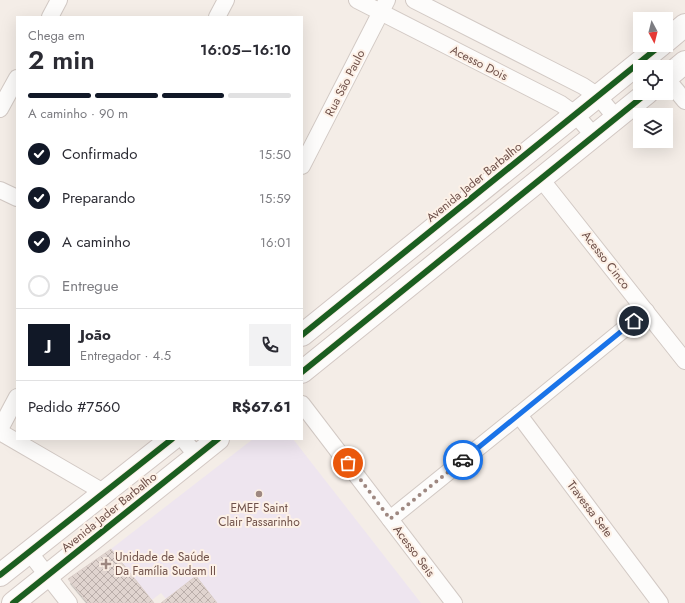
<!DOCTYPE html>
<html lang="pt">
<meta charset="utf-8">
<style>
:root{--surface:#fff;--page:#f2f2f3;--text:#2b2b33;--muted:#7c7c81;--line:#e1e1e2;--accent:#111827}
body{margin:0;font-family:Jost,sans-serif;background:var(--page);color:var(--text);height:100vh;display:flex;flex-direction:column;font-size:15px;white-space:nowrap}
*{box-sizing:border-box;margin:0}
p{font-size:13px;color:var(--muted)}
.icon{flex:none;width:22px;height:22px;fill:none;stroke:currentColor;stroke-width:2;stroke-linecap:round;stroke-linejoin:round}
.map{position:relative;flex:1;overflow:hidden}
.details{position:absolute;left:16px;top:16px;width:287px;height:424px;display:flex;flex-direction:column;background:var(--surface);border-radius:0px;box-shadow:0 4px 16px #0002}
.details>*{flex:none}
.needle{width:26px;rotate:173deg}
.fabs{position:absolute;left:633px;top:12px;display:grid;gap:8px}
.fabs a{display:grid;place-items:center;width:40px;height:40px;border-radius:0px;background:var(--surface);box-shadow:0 4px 16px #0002;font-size:20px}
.pin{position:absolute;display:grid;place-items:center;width:34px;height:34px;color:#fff;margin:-17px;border:2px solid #fff;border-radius:50%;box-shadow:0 1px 4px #0007}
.courier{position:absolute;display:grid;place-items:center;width:40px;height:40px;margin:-20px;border:3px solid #1a73e8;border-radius:50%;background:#fff;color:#222;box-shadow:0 1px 5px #0007}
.headline em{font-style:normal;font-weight:600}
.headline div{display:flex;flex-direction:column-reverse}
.headline{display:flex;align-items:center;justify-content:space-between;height:68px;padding:0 12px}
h1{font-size:26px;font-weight:600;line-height:30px}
.bar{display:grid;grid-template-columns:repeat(4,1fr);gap:6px 4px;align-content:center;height:48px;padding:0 12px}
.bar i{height:5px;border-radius:3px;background:var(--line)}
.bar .current{background:var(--accent)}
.bar p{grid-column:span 4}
.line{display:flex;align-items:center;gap:10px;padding:0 12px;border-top:1px solid var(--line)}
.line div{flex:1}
.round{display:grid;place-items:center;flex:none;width:42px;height:42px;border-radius:0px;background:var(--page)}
ol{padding:0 12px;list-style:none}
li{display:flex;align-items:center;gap:12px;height:44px}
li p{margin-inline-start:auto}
li .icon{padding:4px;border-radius:50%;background:var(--accent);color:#fff;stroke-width:4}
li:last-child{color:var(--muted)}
li i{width:22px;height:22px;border:2px solid var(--line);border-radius:50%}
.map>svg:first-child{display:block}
.education{fill:#eee5ef}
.building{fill:url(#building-cross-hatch);stroke:#dccfca;filter:url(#shadow)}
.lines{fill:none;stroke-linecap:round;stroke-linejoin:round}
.minor-casing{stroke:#d2c9c4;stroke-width:18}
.secondary-casing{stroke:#d3c8c4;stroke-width:24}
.minor{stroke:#fdfcfb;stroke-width:16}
.secondary{stroke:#fdfcfb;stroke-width:22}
.cycleway-casing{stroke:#fdf1e7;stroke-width:8}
.cycleway{stroke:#1b5e20;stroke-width:6}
.done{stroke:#9e8881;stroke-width:4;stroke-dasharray:0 7.2}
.route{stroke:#1a73e8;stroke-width:5}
.poi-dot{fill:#9e8881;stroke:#fdf1e7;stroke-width:1.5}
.labels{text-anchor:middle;stroke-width:4;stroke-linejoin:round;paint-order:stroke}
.street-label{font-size:12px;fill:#6f514a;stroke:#fdf1e7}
.poi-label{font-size:12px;fill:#6f514a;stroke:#fdf1e7}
</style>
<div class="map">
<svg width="685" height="603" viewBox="0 0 685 603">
<defs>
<pattern id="building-cross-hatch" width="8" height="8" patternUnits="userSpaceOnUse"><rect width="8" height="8" fill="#e0d4cf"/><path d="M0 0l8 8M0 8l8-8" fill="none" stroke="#baaeaa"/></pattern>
<filter id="shadow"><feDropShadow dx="2.5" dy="4.5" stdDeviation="0" flood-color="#0004"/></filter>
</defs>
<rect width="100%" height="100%" fill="#f4ede7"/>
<path class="education" d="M253,439H293L421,603H217L196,576L166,599L161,593L152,600L111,549Z"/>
<g class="building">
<path d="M111,549L154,603H88L68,579Z"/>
<path d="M196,576L217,603H161Z"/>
</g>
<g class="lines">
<g class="minor-casing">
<g id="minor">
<path d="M357,0L561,104L575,114L594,136"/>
<path d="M414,0L583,86L598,96L616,118"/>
<path d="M50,17L59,0"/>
<path d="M217,17L226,0"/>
<path d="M666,78L685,101"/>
<path d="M0,109L17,78"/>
<path d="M302,166L387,0"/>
<path d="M541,179L685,361"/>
<path d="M0,190L17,198"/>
<path d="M302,404L454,603"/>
<path d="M519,415L660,603"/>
<path d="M0,429L17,397"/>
<path d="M0,432L105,493"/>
<path d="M183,439L197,456"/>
<path d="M390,519L519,415L646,311"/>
<path d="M29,552L69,603"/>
</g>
</g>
<g class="secondary-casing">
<g id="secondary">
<path d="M666,41L685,25"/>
<path d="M666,78L685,62"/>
<path d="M302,335L661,45"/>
<path d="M302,372L647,93"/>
<path d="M0,575L172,439"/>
<path d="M13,603L218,439"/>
</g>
</g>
<use href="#minor" class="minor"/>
<use href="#secondary" class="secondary"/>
<g class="cycleway-casing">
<g id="cycleway">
<path d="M302,335L661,45"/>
<path d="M302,372L647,93"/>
<path d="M0,575L172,439"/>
<path d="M13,603L218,439"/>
</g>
</g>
<use href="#cycleway" class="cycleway"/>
</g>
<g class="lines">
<path class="done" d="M348,463L390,519L463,460"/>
<path class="route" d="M463,460L634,321"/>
</g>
<g class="poi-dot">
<circle cx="259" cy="494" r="4"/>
<path d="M104 558h4v4h4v4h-4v4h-4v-4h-4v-4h4z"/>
</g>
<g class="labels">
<g class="street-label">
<text transform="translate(479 63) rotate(27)" y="4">Acesso Dois</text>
<text transform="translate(345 83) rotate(-63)" y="4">Rua São Paulo</text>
<text transform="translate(474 182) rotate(-39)" y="4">Avenida Jader Barbalho</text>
<text transform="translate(606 260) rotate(52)" y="4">Acesso Cinco</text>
<text transform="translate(590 509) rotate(53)" y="4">Travessa Sete</text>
<text transform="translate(109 512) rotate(-39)" y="4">Avenida Jader Barbalho</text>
<text transform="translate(414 551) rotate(53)" y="4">Acesso Seis</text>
</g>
<g class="poi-label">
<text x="259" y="512">EMEF Saint<tspan x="259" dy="14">Clair Passarinho</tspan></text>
<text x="115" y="561" text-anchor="start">Unidade de Saúde<tspan x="115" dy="14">Da Família Sudam II</tspan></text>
</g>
</g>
</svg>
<div class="fabs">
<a><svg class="needle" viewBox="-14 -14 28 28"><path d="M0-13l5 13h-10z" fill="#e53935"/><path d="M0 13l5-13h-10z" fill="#7c7c81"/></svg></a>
<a><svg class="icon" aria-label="locate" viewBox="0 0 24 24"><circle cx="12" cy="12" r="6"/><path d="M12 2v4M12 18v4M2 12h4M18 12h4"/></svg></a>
<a><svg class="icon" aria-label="layers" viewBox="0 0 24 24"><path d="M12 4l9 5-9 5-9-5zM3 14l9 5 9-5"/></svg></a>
</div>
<div class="pin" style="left:348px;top:463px;background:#ea580c"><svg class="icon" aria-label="bag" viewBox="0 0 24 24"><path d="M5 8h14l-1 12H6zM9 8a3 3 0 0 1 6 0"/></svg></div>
<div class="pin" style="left:634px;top:321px;background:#1f2937"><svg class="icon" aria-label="home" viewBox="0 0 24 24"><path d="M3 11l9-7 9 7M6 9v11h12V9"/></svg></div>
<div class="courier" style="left:463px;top:460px"><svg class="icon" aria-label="car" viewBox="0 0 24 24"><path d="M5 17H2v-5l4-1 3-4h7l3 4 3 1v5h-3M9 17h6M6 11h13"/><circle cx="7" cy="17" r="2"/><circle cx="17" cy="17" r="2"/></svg></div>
<section class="details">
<div class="headline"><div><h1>2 min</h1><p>Chega em</p></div><em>16:05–16:10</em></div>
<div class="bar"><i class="current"></i><i class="current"></i><i class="current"></i><i></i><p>A caminho · 90 m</p></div>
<ol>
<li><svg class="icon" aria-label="check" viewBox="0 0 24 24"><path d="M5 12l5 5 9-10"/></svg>Confirmado<p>15:50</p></li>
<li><svg class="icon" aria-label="check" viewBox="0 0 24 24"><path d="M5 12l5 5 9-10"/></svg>Preparando<p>15:59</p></li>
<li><svg class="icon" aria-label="check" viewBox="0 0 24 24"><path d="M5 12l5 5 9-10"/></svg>A caminho<p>16:01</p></li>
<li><i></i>Entregue</li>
</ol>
<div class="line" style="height:72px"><b class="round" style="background:var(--accent);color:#fff">J</b><div><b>João</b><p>Entregador · 4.5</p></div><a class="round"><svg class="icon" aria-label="phone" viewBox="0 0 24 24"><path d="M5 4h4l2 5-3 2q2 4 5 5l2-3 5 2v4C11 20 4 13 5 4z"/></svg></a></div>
<div class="line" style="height:52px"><div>Pedido #7560</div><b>R$67.61</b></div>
</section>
</div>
